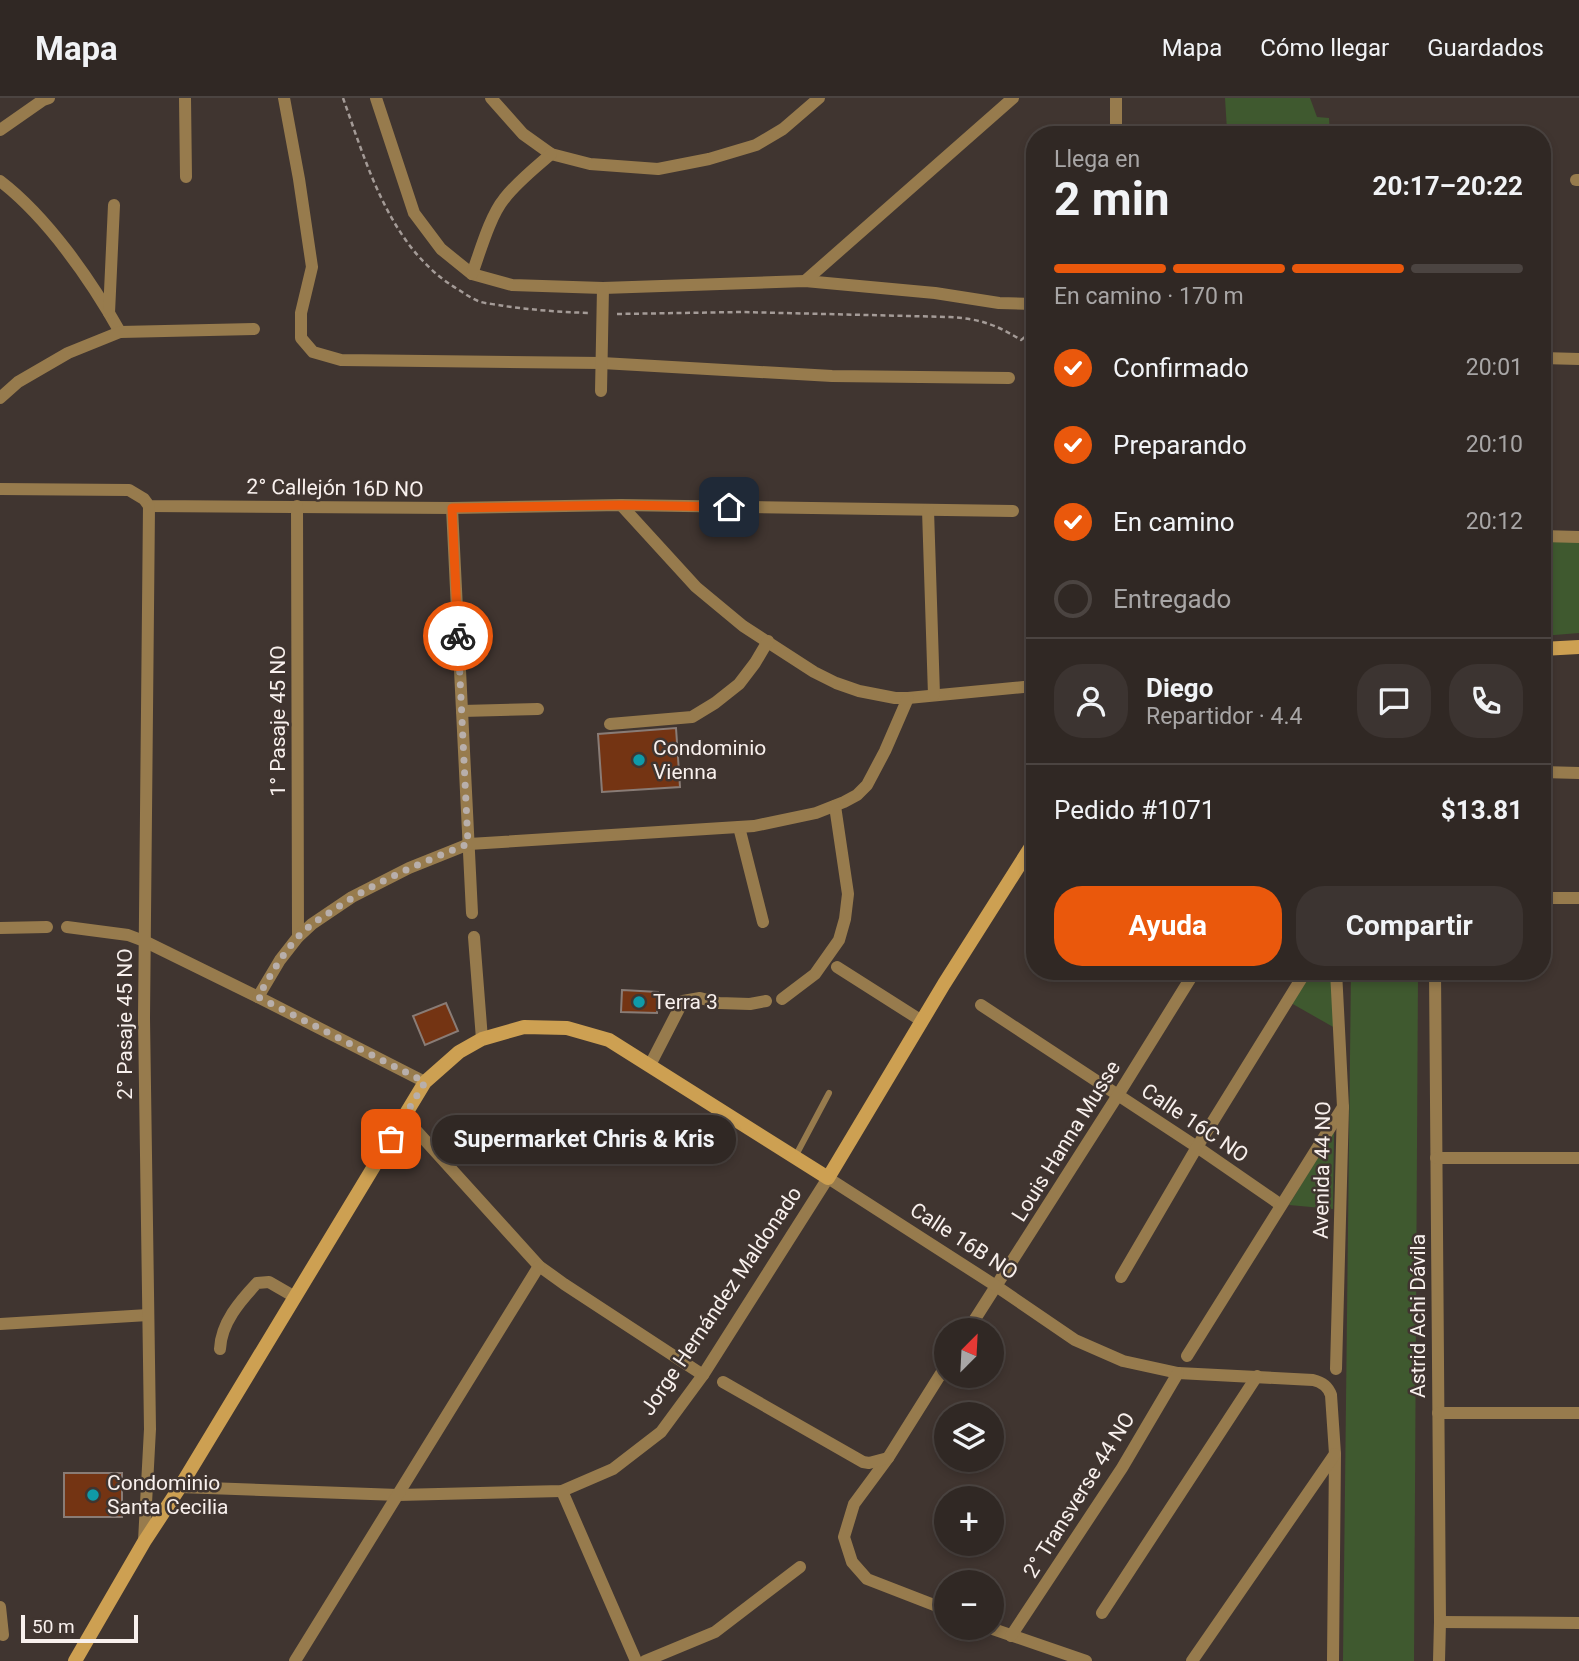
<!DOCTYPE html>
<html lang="es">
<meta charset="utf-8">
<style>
:root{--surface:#302824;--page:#3c3431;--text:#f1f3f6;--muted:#a8a6a6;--line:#4b4441;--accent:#ea580c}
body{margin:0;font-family:Roboto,sans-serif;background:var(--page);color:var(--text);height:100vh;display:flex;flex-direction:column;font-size:26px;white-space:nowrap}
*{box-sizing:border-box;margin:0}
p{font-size:23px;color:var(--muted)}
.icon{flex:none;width:38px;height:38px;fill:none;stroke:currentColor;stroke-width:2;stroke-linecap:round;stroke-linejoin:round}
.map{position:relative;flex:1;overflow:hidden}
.details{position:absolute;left:1026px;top:28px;width:525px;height:854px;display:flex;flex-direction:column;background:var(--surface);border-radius:28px;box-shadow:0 4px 10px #0003,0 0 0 2px var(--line)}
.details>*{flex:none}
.needle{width:46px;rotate:24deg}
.tools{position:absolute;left:934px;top:1220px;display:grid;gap:14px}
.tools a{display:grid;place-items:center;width:70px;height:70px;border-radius:50%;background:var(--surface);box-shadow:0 4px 10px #0003,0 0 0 2px var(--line);font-size:35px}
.scale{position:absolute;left:21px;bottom:18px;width:117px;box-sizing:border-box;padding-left:7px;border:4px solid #f8f0ed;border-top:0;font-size:19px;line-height:24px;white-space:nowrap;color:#f8f0ed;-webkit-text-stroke:5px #403530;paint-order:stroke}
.pin{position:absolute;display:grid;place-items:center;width:60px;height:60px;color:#fff;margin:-30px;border-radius:14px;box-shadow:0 4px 10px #0006}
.courier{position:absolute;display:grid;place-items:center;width:70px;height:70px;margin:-35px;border:5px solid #ea580c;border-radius:50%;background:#fff;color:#222;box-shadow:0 2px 9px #0007}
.bubble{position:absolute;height:49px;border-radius:24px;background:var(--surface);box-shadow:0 4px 10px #0003,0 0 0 2px var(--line);font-size:23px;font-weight:700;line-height:49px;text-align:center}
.summary em{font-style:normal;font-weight:700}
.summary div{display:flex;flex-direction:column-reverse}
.summary{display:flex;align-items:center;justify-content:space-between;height:119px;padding:0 28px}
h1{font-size:46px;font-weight:700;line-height:52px}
.bar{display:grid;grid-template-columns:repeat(4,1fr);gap:10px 7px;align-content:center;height:84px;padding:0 28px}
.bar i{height:9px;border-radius:5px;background:var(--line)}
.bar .active{background:var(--accent)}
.bar p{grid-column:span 4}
.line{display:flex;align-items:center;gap:18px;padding:0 28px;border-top:2px solid var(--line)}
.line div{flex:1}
.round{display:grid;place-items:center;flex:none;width:74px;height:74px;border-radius:28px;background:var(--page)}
ol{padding:0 28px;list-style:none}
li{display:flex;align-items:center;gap:21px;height:77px}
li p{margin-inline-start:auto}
li .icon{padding:7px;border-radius:50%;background:var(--accent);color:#fff;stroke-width:4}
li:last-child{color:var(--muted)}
li i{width:38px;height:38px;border:4px solid var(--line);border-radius:50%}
.action{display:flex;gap:14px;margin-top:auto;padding:14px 28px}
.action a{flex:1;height:80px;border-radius:28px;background:var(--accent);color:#fff;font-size:28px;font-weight:700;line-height:80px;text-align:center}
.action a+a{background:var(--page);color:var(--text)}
header{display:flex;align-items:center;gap:42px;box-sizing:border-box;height:98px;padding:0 35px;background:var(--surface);border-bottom:2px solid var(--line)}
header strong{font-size:33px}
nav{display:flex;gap:38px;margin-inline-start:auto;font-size:24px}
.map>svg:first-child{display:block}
.green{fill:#3f592f}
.building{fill:#743413;stroke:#897c76;stroke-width:2}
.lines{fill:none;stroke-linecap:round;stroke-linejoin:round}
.path{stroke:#a49b97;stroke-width:2.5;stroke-dasharray:5 3.5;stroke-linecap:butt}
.lane{stroke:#977b4d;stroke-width:6}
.street{stroke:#977b4d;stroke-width:12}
.secondary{stroke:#cda052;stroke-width:14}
.done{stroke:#b8afab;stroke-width:7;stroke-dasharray:0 12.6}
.route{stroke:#ea580c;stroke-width:9}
.culture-dot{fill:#0f9aa8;stroke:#403530;stroke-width:2.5}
.labels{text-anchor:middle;stroke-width:5;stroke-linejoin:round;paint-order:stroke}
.street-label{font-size:21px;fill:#f8f0ed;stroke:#403530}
.poi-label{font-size:21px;fill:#f8f0ed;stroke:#403530;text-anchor:start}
</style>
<header>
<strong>Mapa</strong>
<nav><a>Mapa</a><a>Cómo llegar</a><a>Guardados</a></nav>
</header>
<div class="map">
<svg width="1579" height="1563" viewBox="0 0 1579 1563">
<rect width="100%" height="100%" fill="#403530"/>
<g class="green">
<path d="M1225,0H1310L1317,19L1329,20L1330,37H1230L1227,32Z"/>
<path d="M1542,440H1579V535L1542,538Z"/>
<path d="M1311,873H1332L1335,930L1291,905Z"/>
<path d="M1351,873H1418L1414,1563H1343Z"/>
<path d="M1334,1032L1333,1111L1289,1107Z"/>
</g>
<g class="building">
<path d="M676,630L680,689L602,694L598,636Z"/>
<path d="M622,892L658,894L657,915L621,914Z"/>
<path d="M446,905L458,933L425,947L413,918Z"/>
<rect x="64" y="1375" width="58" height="44"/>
</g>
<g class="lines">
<g class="path">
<path d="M343,0C368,70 391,152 459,192C465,196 471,200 478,203C485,206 496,206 504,208C532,212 560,214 589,215"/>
<path d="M617,216L742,214L950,219C980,221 995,226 1021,242C1030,236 1031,228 1034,218"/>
</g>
<path class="lane" d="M795,1059L829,995"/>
<g class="street">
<path d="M185,0L186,79"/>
<path d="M284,0L299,81L312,169L301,215V240L313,254L341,262L602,265L832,278L1009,280"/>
<path d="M376,0L414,115L441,151L472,176L512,187L603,190L805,183L935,195L999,205L1034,206"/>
<path d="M491,0L523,36L551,56L590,66L658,71L709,61L756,47L783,31L819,0"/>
<path d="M1116,0V37"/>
<path d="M0,32L43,2L49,0"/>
<path d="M1576,82H1579"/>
<path d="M0,83C47,119 91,182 120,234"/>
<path d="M472,176C480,154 490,118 504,101C517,84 535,70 551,56"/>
<path d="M805,183L1013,0"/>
<path d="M109,215L114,107"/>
<path d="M1542,260L1579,261"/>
<path d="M601,293L603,190"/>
<path d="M0,300L18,284L68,255L120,234L254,231"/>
<path d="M0,391L129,392L144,401L149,408L452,410L621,407L1013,413"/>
<path d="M621,407L696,489L743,528L814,574L836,585L859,593L895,600H908L1034,588"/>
<path d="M297,408L298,839"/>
<path d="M452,410L472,815"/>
<path d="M928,412L934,597"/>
<path d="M1542,438L1579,439"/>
<path d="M462,613L538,611"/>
<path d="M610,626L692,619L715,605L739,586L755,565L768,543"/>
<path d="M1542,674L1579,675"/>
<path d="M739,729L763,824"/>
<path d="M1542,800H1579"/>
<path d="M67,829L128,837L144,843L258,899L425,984"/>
<path d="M0,830L47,829"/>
<path d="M474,839L482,941"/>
<path d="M837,869L922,923"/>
<path d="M1435,873L1440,1524L1439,1563"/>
<path d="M258,899L280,862L298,839L312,826L352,799L409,770L469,746L754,728L816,715L844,704L857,697L867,687L885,653L908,600"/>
<path d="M782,901L815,876L839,842L845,821L848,796L835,708"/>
<path d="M981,907L1197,1049L1281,1107"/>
<path d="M650,967L683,903L700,900L719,905L750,906L766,903"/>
<path d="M404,1019L539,1168L564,1186L703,1277"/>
<path d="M1436,1060H1579"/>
<path d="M1121,1179L1197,1049L1306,873"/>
<path d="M0,1226L148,1217"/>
<path d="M968,1232L1118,997L1195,873"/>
<path d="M220,1251C221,1225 240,1203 257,1185L269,1184L295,1199"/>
<path d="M1187,1258L1343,1009"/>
<path d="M947,1266L888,1360L854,1406L844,1439L852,1464L867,1481L947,1512"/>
<path d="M1336,1271L1343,1009L1336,873"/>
<path d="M723,1284L863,1364L869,1365L888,1360"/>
<path d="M1438,1315H1579"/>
<path d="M180,1389L398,1397L562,1393L613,1371L661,1334L703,1277L828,1080L996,1188L1075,1242L1123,1263L1178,1275L1313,1282C1322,1284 1328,1288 1331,1297L1335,1356L1333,1563"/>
<path d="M562,1393L636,1563"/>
<path d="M144,1443L150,1331L144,920L149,408"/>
<path d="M0,1509L3,1537"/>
<path d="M1102,1515L1257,1278"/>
<path d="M1440,1524L1579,1525"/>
<path d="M990,1530L1086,1563"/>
<path d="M1011,1538L1122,1370L1178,1275"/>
<path d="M295,1563L539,1168"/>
<path d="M645,1563L715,1534L800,1469"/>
<path d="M1192,1563L1335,1356"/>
</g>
<g class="secondary">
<path d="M1542,551L1579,549"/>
<path d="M75,1563L144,1444L180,1389L425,984L459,954L482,941L524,929L567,930L609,942L828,1080L944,886L1034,744"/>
</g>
</g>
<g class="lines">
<path class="done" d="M391,1041L425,984L258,899C270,878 281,858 297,840C307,829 319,821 332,813C374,784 421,765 468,746L458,538"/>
<path class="route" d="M458,538L452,410L621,407L729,409"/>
</g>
<g class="culture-dot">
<circle cx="639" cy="662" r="7"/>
<circle cx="639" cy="904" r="7"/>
<circle cx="93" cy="1397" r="7"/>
</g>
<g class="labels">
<g class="street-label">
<text transform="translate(335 390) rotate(1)" y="7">2° Callejón 16D NO</text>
<text transform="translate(278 623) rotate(-90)" y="7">1° Pasaje 45 NO</text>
<text transform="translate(125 926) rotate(-90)" y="7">2° Pasaje 45 NO</text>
<text transform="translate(1195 1025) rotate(34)" y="7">Calle 16C NO</text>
<text transform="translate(1066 1043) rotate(-58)" y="7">Louis Hanna Musse</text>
<text transform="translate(1322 1072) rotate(-89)" y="7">Avenida 44 NO</text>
<text transform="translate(964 1143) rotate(33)" y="7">Calle 16B NO</text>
<text transform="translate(721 1203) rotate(-56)" y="7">Jorge Hernández Maldonado</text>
<text transform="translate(1418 1218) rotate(-90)" y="7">Astrid Achi Dávila</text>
<text transform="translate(1079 1397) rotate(-58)" y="7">2° Transverse 44 NO</text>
</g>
<g class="poi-label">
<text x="653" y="657">Condominio<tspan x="653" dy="24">Vienna</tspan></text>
<text x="653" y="911">Terra 3</text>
<text x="107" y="1392">Condominio<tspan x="107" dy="24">Santa Cecilia</tspan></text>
</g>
</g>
</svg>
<div class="tools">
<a><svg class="needle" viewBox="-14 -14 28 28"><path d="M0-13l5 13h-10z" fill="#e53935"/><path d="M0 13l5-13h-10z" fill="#a8a6a6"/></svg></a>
<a><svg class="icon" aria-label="layers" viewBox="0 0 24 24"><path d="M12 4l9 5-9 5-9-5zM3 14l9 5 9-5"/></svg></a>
<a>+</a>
<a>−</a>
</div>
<div class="scale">50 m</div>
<div class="pin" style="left:391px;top:1041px;background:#ea580c"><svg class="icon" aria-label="bag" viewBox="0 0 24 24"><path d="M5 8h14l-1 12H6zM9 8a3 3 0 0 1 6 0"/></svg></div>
<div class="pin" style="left:729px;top:409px;background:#1f2937"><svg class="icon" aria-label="home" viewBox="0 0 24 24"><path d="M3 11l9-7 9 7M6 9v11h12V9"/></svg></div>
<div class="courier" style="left:458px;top:538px"><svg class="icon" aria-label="bike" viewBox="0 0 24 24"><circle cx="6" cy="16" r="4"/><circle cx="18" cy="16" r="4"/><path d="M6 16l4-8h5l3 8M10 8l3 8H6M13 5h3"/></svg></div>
<div class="bubble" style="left:432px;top:1017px;width:304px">Supermarket Chris &amp; Kris</div>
<section class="details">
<div class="summary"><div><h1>2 min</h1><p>Llega en</p></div><em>20:17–20:22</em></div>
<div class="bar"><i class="active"></i><i class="active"></i><i class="active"></i><i></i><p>En camino · 170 m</p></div>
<ol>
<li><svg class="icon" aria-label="check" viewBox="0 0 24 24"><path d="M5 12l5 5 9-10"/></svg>Confirmado<p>20:01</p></li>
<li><svg class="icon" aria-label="check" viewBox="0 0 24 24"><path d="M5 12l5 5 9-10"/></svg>Preparando<p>20:10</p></li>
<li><svg class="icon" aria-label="check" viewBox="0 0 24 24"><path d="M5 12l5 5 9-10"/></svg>En camino<p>20:12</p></li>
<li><i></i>Entregado</li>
</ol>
<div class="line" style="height:126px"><a class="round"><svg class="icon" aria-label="person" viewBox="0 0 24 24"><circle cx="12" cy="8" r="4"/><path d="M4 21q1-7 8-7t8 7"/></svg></a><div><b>Diego</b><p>Repartidor · 4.4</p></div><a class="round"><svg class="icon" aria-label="chat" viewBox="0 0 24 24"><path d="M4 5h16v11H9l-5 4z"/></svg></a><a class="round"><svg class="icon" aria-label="phone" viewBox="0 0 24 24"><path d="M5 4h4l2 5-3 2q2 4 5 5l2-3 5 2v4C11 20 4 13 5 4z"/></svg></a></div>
<div class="line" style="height:91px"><div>Pedido #1071</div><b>$13.81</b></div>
<div class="action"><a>Ayuda</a><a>Compartir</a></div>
</section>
</div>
